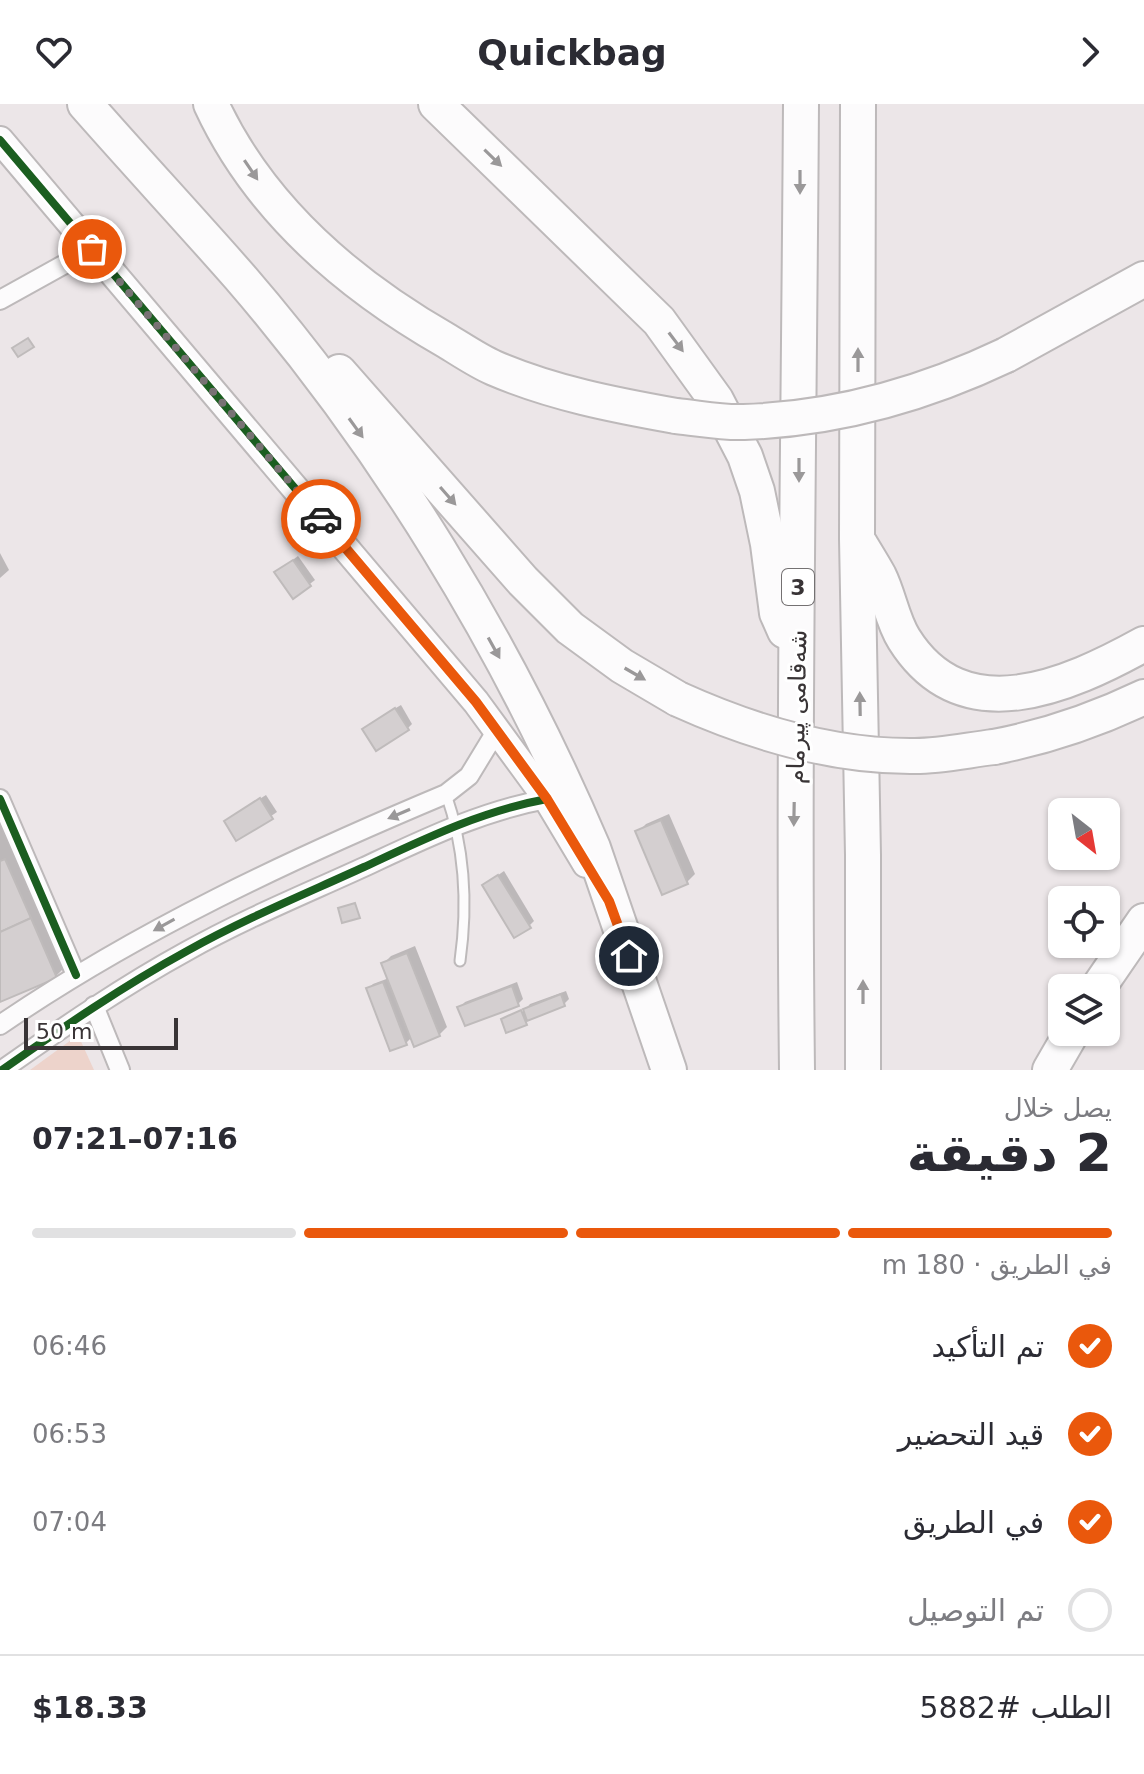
<!DOCTYPE html>
<html lang="ar">
<meta charset="utf-8">
<style>
:root{--surface:#fff;--page:#f2f2f3;--text:#2b2b33;--muted:#7c7c81;--line:#e1e1e2;--accent:#ea580c}
body{margin:0;font-family:"DejaVu Sans",Vazirmatn,sans-serif;background:var(--page);color:var(--text);direction:rtl;height:100vh;display:flex;flex-direction:column;font-size:30px;white-space:nowrap}
*{box-sizing:border-box;margin:0}
p{font-size:26px;color:var(--muted)}
.icon{flex:none;width:44px;height:44px;fill:none;stroke:currentColor;stroke-width:2;stroke-linecap:round;stroke-linejoin:round}
.map{position:relative;height:966px;overflow:hidden;direction:ltr}
.panel{display:flex;flex-direction:column;background:var(--surface);flex:1}
.panel>*{flex:none}
.needle{width:52px;rotate:149deg}
.fabs{position:absolute;left:1048px;top:694px;display:grid;gap:16px}
.fabs a{display:grid;place-items:center;width:72px;height:72px;border-radius:12px;background:var(--surface);box-shadow:0 2px 6px #0004;font-size:40px}
.scale{position:absolute;left:24px;bottom:20px;width:154px;box-sizing:border-box;padding-left:8px;border:4px solid #393436;border-top:0;font-size:22px;line-height:28px;white-space:nowrap;color:#393436;-webkit-text-stroke:6px #fff;paint-order:stroke}
.pin{position:absolute;display:grid;place-items:center;width:68px;height:68px;color:#fff;margin:-34px;border:4px solid #fff;border-radius:50%;box-shadow:0 2px 8px #0007}
.courier{position:absolute;display:grid;place-items:center;width:80px;height:80px;margin:-40px;border:6px solid #ea580c;border-radius:50%;background:#fff;color:#222;box-shadow:0 2px 10px #0007}
.summary em{font-style:normal;font-weight:800}
.summary div{display:flex;flex-direction:column-reverse}
.summary{display:flex;align-items:center;justify-content:space-between;height:136px;padding:0 32px}
h1{font-size:52px;font-weight:800;line-height:60px}
.bar{display:grid;grid-template-columns:repeat(4,1fr);gap:12px 8px;align-content:center;height:96px;padding:0 32px}
.bar i{height:10px;border-radius:6px;background:var(--line)}
.bar .current{background:var(--accent)}
.bar p{grid-column:span 4}
.line{display:flex;align-items:center;gap:20px;padding:0 32px;border-top:2px solid var(--line)}
.line div{flex:1}
ol{padding:0 32px;list-style:none}
li{display:flex;align-items:center;gap:24px;height:88px}
li p{margin-inline-start:auto}
li .icon{padding:8px;border-radius:50%;background:var(--accent);color:#fff;stroke-width:4}
li:last-child{color:var(--muted)}
li i{width:44px;height:44px;border:4px solid var(--line);border-radius:50%}
header{display:flex;justify-content:space-between;align-items:center;height:104px;padding:0 32px;background:var(--surface);font-size:36px;font-weight:800}
.map>svg:first-child{display:block}
.green{fill:#edd3cb}
.shadow{fill:#0003}
.building{fill:#d4cfd0;stroke:#bfbbbb;stroke-width:2}
.lines{fill:none;stroke-linecap:round;stroke-linejoin:round}
.lane-casing{stroke:#bdb9ba;stroke-width:13}
.street-casing{stroke:#bdb9ba;stroke-width:22}
.secondary-casing{stroke:#bdb9ba;stroke-width:30}
.highway-casing{stroke:#bdb9ba;stroke-width:38}
.lane{stroke:#fcfbfc;stroke-width:9}
.street{stroke:#fcfbfc;stroke-width:18}
.secondary{stroke:#fcfbfc;stroke-width:26}
.highway{stroke:#fcfbfc;stroke-width:34}
.highway-bridge-casing{stroke:#bdb9ba;stroke-width:38;stroke-linecap:butt}
.highway-bridge{stroke:#fcfbfc;stroke-width:34}
.cycleway-casing{stroke:#fff;stroke-width:13}
.cycleway{stroke:#1b5e20;stroke-width:8}
.oneway{fill:#9a9899}
.done{stroke:#787274;stroke-width:8;stroke-dasharray:0 14.4}
.route{stroke:#ea580c;stroke-width:10}
.labels{text-anchor:middle;stroke-width:6;stroke-linejoin:round;paint-order:stroke}
.shield{fill:#fff;stroke:#747172;stroke-width:2}
.shield-label{font-size:22px;font-weight:bold;fill:#393436}
.street-label{font-size:24px;fill:#393436;stroke:#fff}
</style>
<header><svg class="icon" aria-label="forward" viewBox="0 0 24 24"><path d="M9 5l7 7-7 7"/></svg>Quickbag<svg class="icon" aria-label="heart" viewBox="0 0 24 24"><path d="M12 20l-8-8c-3-5 5-10 8-4 3-6 11-1 8 4z"/></svg></header>
<div class="map">
<svg width="1144" height="966" viewBox="0 0 1144 966">
<rect width="100%" height="100%" fill="#ece6e8"/>
<path class="green" d="M78,931L94,966H30Z"/>
<g class="shadow">
<path d="M0,449L9,466L0,474Z"/>
<path d="M298,452L315,476L294,492L282,464Z"/>
<path d="M401,601L412,620L407,625L369,620Z"/>
<path d="M266,691L277,708L237,735L231,713Z"/>
<path d="M669,710L695,770L687,778L638,728L646,720Z"/>
<path d="M0,719L64,864L56,872L0,896Z"/>
<path d="M504,767L534,817L529,822L484,781Z"/>
<path d="M415,842L447,923L439,931L412,933L406,939L368,885L373,880L389,874L383,860L391,852Z"/>
<path d="M517,878L523,895L518,900L460,903L465,898Z"/>
<path d="M566,887L569,895L564,900L527,915L526,919L503,915L524,907L530,900Z"/>
</g>
<g class="building">
<path d="M28,234L34,243L18,253L12,244Z"/>
<path d="M293,456L311,482L293,495L274,468Z"/>
<path d="M395,604L409,626L376,647L362,625Z"/>
<path d="M260,694L273,715L236,737L224,717Z"/>
<path d="M661,716L688,780L662,791L635,727Z"/>
<path d="M5,755L31,814L0,828V757Z"/>
<path d="M498,771L531,824L514,834L482,781Z"/>
<path d="M355,799L360,814L342,819L338,804Z"/>
<path d="M31,814L57,874L0,898V828Z"/>
<path d="M407,849L440,932L414,943L381,859Z"/>
<path d="M383,878L407,941L390,947L366,884Z"/>
<path d="M512,882L519,902L465,922L457,903Z"/>
<path d="M561,890L565,902L527,917L523,905Z"/>
<path d="M521,906L527,921L506,929L501,915Z"/>
</g>
<g class="lines">
<g class="lane-casing">
<path id="lane" d="M446,690C465,745 468,800 460,857"/>
</g>
<g class="street-casing">
<g id="street">
<path d="M0,196L92,145"/>
<path d="M0,695L76,871"/>
<path d="M94,902L120,966"/>
<path d="M0,921C139,826 291,755 446,690L469,672L497,626"/>
<path d="M2,966C62,924 123,882 187,847C244,815 305,790 364,763C424,735 481,707 547,695"/>
</g>
</g>
<g class="secondary-casing">
<path id="secondary" d="M0,36L476,598L547,695L586,760"/>
</g>
<g class="highway-casing">
<g id="highway">
<path d="M85,0C136,58 188,114 239,172C385,341 506,539 593,744L669,966"/>
<path d="M211,0C259,104 349,181 447,237C462,246 478,257 494,264C552,289 614,301 676,312"/>
<path d="M436,0L659,217L716,296L745,352L757,387L768,440L777,509L785,527"/>
<path d="M858,0L857,435L863,751V966"/>
<path d="M1006,251L1144,175"/>
<path d="M339,268L523,477L570,524L622,562L678,595"/>
<path d="M860,440C866,450 873,461 879,472C889,492 892,516 904,535C963,629 1068,582 1144,540"/>
<path d="M994,643C1046,633 1096,616 1144,593"/>
<path d="M1098,884L1144,817"/>
<path d="M797,966C793,644 799,322 801,0"/>
<path d="M1050,966L1072,928"/>
</g>
</g>
<use href="#lane" class="lane"/>
<use href="#street" class="street"/>
<use href="#secondary" class="secondary"/>
<use href="#highway" class="highway"/>
<g class="highway-bridge-casing">
<g id="highway-bridge">
<path d="M676,312C698,314 721,319 744,318C836,315 922,291 1006,251"/>
<path d="M678,595C751,628 833,653 915,652C941,652 968,646 994,643"/>
</g>
</g>
<use href="#highway-bridge" class="highway-bridge"/>
<g class="cycleway-casing">
<g id="cycleway">
<path d="M0,36L476,598L547,695L609,797"/>
<path d="M0,695L76,871"/>
<path d="M2,966C62,924 123,882 187,847C244,815 305,790 364,763C424,735 481,707 547,695"/>
</g>
</g>
<use href="#cycleway" class="cycleway"/>
</g>
<defs><path id="oneway-solid" d="M-6-.8H1V-3.2L6.5 0L1 3.2V.8H-6Z" transform="scale(2)"/></defs>
<g class="oneway">
<use href="#oneway-solid" transform="translate(493 54) rotate(44)"/>
<use href="#oneway-solid" transform="translate(251 66) rotate(56)"/>
<use href="#oneway-solid" transform="translate(800 78) rotate(90)"/>
<use href="#oneway-solid" transform="translate(676 238) rotate(53)"/>
<use href="#oneway-solid" transform="translate(858 256) rotate(-90)"/>
<use href="#oneway-solid" transform="translate(356 324) rotate(54)"/>
<use href="#oneway-solid" transform="translate(799 366) rotate(90)"/>
<use href="#oneway-solid" transform="translate(448 392) rotate(49)"/>
<use href="#oneway-solid" transform="translate(494 544) rotate(61)"/>
<use href="#oneway-solid" transform="translate(635 570) rotate(30)"/>
<use href="#oneway-solid" transform="translate(860 600) rotate(-91)"/>
<use href="#oneway-solid" transform="translate(399 710) rotate(157)"/>
<use href="#oneway-solid" transform="translate(794 710) rotate(91)"/>
<use href="#oneway-solid" transform="translate(164 821) rotate(151)"/>
<use href="#oneway-solid" transform="translate(863 888) rotate(-90)"/>
</g>
<g class="lines">
<path class="done" d="M92,145L321,415"/>
<path class="route" d="M321,415L476,598L547,695L609,797L629,852"/>
</g>
<g class="labels">
<rect class="shield" x="782" y="465" width="32" height="36" rx="6"/>
<g class="shield-label">
<text x="798" y="491">3</text>
</g>
<g class="street-label">
<text transform="translate(797 603) rotate(-89)" y="8">شەقامی پیرمام</text>
</g>
</g>
</svg>
<div class="fabs">
<a><svg class="needle" viewBox="-14 -14 28 28"><path d="M0-13l5 13h-10z" fill="#e53935"/><path d="M0 13l5-13h-10z" fill="#7c7c81"/></svg></a>
<a><svg class="icon" aria-label="locate" viewBox="0 0 24 24"><circle cx="12" cy="12" r="6"/><path d="M12 2v4M12 18v4M2 12h4M18 12h4"/></svg></a>
<a><svg class="icon" aria-label="layers" viewBox="0 0 24 24"><path d="M12 4l9 5-9 5-9-5zM3 14l9 5 9-5"/></svg></a>
</div>
<div class="scale">50 m</div>
<div class="pin" style="left:92px;top:145px;background:#ea580c"><svg class="icon" aria-label="bag" viewBox="0 0 24 24"><path d="M5 8h14l-1 12H6zM9 8a3 3 0 0 1 6 0"/></svg></div>
<div class="pin" style="left:629px;top:852px;background:#1f2937"><svg class="icon" aria-label="home" viewBox="0 0 24 24"><path d="M3 11l9-7 9 7M6 9v11h12V9"/></svg></div>
<div class="courier" style="left:321px;top:415px"><svg class="icon" aria-label="car" viewBox="0 0 24 24"><path d="M5 17H2v-5l4-1 3-4h7l3 4 3 1v5h-3M9 17h6M6 11h13"/><circle cx="7" cy="17" r="2"/><circle cx="17" cy="17" r="2"/></svg></div>
</div>
<section class="panel">
<div class="summary"><div><h1>2 دقيقة</h1><p>يصل خلال</p></div><em>07:16–07:21</em></div>
<div class="bar"><i class="current"></i><i class="current"></i><i class="current"></i><i></i><p>في الطريق · 180 m</p></div>
<ol>
<li><svg class="icon" aria-label="check" viewBox="0 0 24 24"><path d="M5 12l5 5 9-10"/></svg>تم التأكيد<p>06:46</p></li>
<li><svg class="icon" aria-label="check" viewBox="0 0 24 24"><path d="M5 12l5 5 9-10"/></svg>قيد التحضير<p>06:53</p></li>
<li><svg class="icon" aria-label="check" viewBox="0 0 24 24"><path d="M5 12l5 5 9-10"/></svg>في الطريق<p>07:04</p></li>
<li><i></i>تم التوصيل</li>
</ol>
<div class="line" style="height:104px"><div>الطلب #5882</div><b>$18.33</b></div>
</section>
